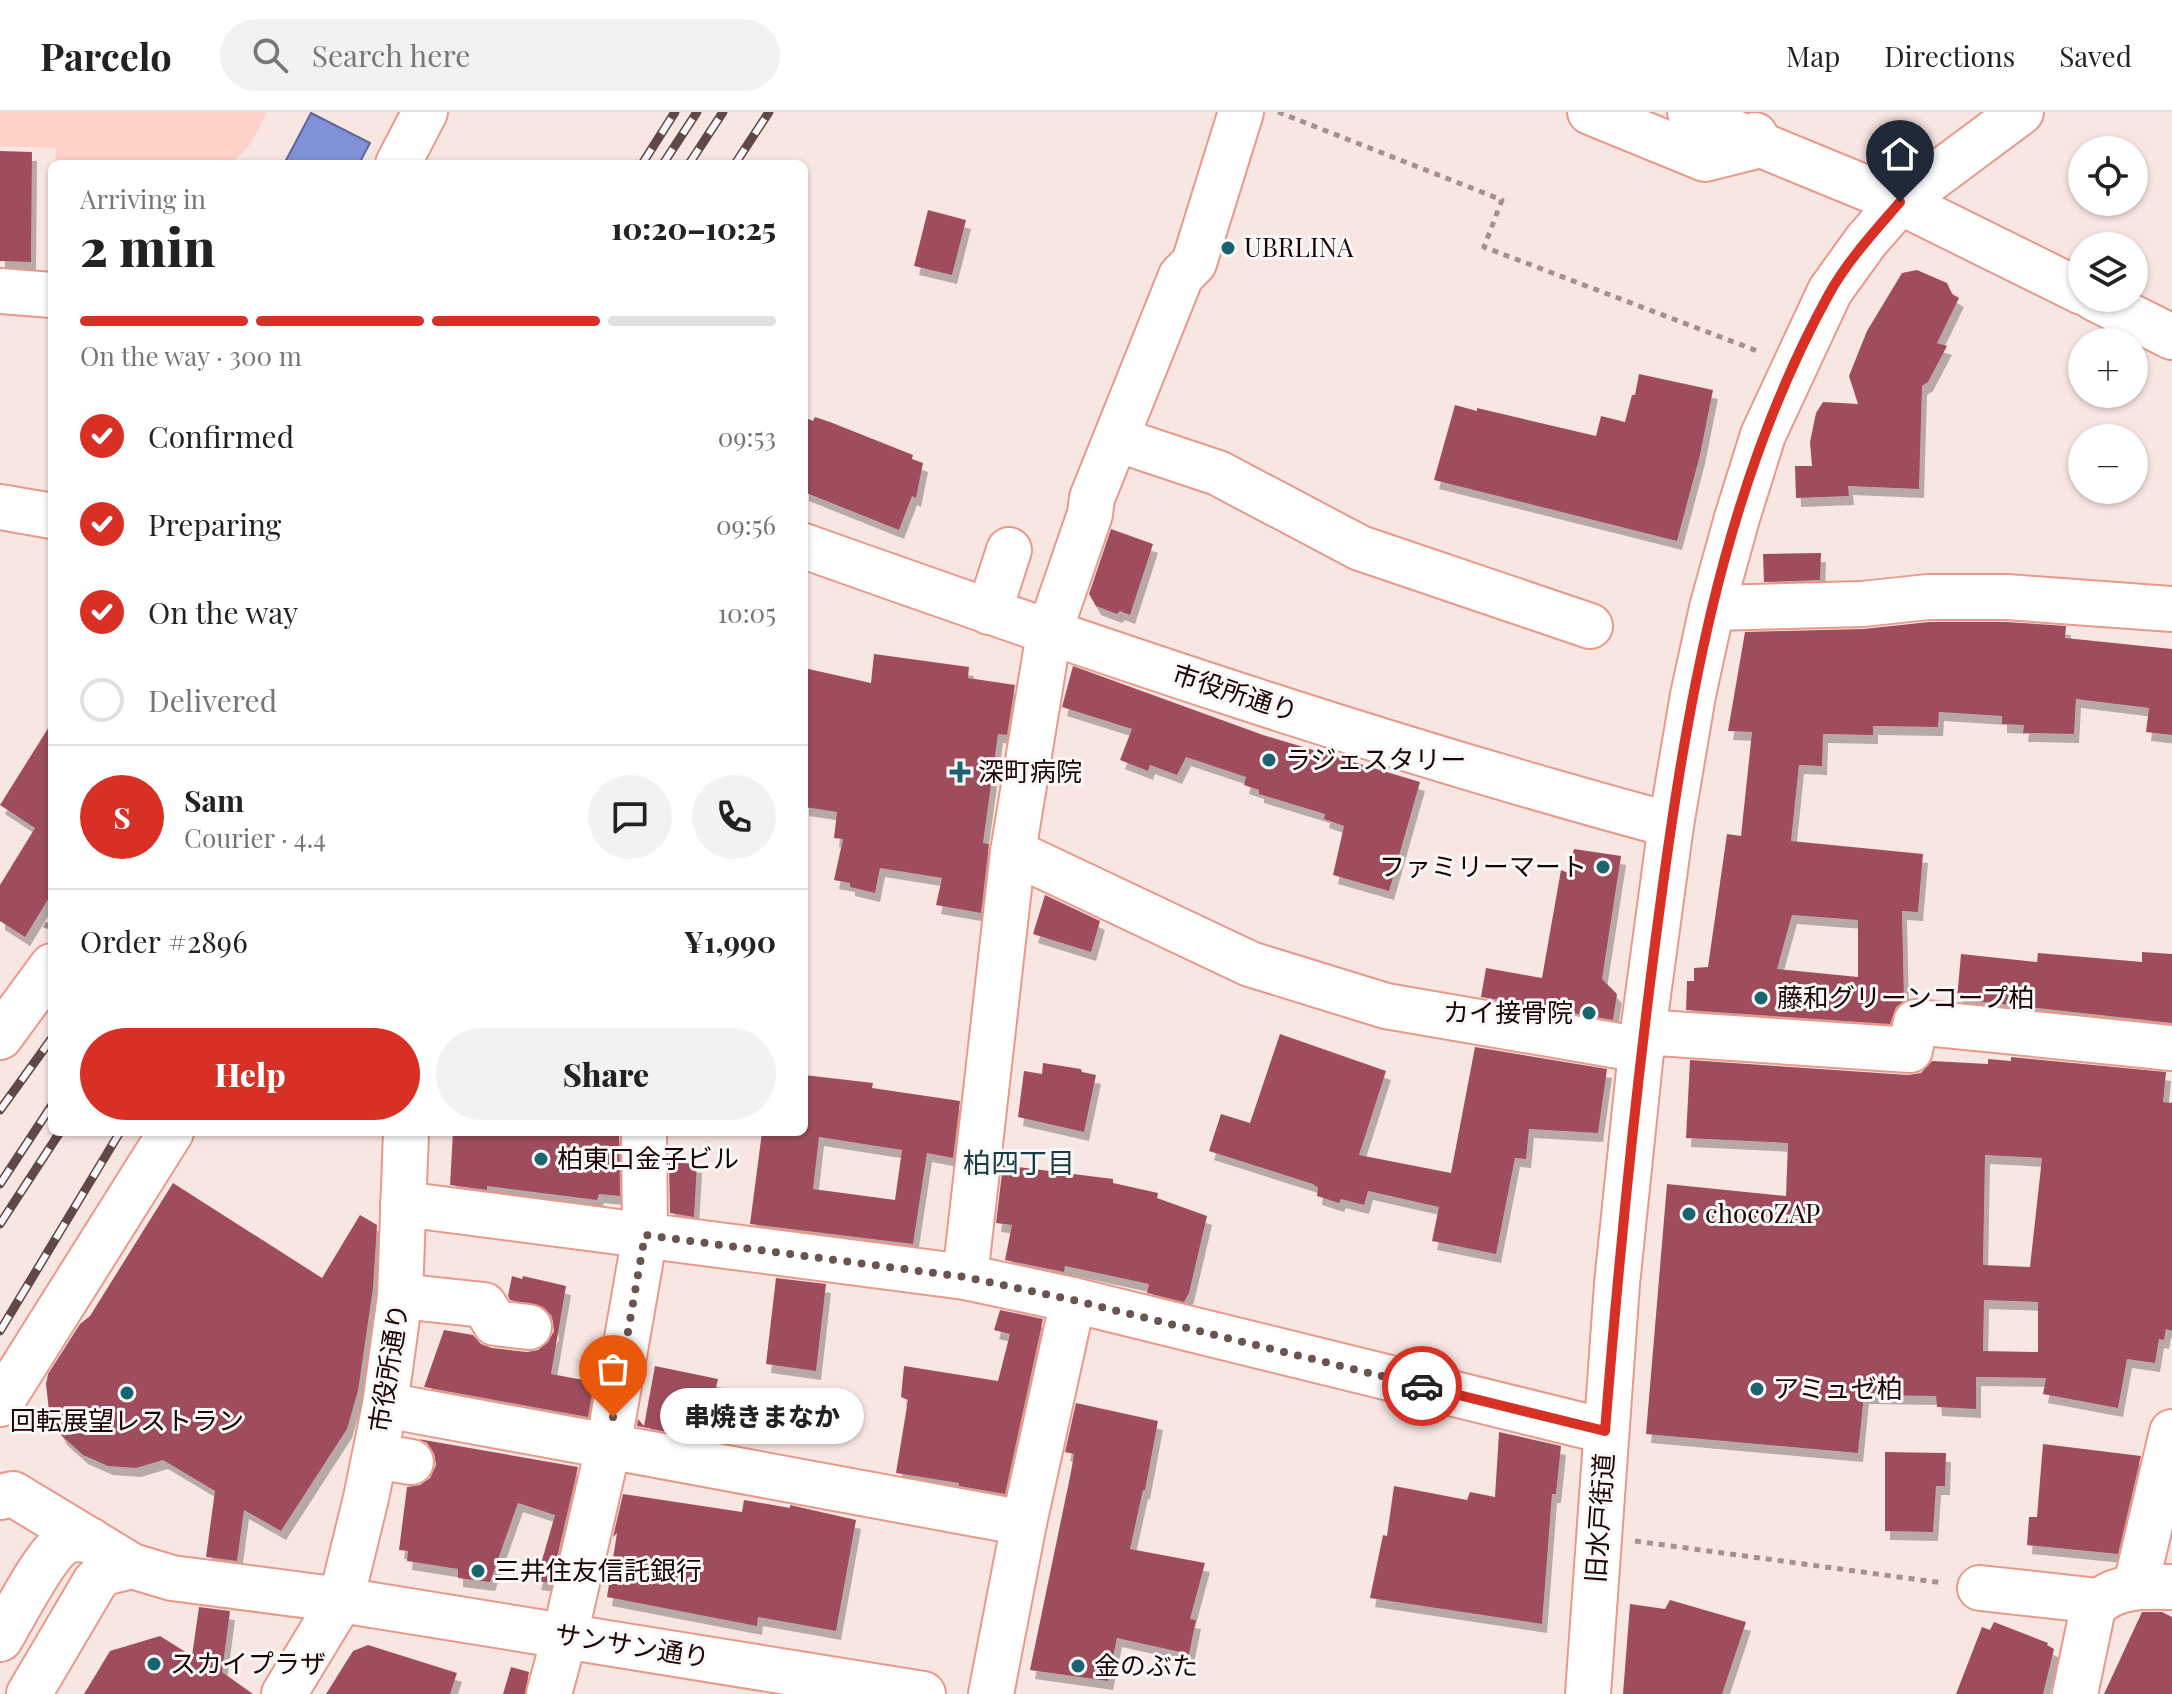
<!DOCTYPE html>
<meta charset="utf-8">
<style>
:root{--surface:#fff;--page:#f2f2f2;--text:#222;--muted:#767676;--line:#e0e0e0;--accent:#d93025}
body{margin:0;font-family:"Playfair Display","Noto Sans JP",serif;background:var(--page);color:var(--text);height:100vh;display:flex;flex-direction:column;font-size:30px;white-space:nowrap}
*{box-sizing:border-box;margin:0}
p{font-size:26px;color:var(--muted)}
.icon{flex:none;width:44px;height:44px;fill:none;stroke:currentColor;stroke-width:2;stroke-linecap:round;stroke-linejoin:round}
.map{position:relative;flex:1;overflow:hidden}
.panel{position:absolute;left:48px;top:48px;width:760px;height:976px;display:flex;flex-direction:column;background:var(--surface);border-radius:12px;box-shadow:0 2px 6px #0004}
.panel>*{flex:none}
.buttons{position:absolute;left:2068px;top:24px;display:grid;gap:16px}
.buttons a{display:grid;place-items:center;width:80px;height:80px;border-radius:50%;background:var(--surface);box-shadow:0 2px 6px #0004;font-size:40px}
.pin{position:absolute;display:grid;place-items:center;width:68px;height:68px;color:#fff;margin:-82px -34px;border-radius:50% 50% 50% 0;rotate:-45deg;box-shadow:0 0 8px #0007}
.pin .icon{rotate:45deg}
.courier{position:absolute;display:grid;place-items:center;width:80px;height:80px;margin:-40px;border:6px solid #d93025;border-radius:50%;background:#fff;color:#222;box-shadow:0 2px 10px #0007}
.bubble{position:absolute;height:56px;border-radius:28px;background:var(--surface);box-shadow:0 2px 6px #0004;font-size:26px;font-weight:800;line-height:56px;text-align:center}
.summary em{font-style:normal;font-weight:800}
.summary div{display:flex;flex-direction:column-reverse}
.summary{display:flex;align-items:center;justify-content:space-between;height:136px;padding:0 32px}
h1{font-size:52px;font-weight:800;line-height:60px}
.bar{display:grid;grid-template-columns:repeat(4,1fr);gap:12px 8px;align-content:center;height:96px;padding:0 32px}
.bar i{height:10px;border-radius:6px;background:var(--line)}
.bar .on{background:var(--accent)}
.bar p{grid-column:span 4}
.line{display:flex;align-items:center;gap:20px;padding:0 32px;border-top:2px solid var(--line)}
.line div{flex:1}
.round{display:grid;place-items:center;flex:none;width:84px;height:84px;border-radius:42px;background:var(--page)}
ol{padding:0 32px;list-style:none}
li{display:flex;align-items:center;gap:24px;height:88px}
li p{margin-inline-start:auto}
li .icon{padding:8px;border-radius:50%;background:var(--accent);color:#fff;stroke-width:4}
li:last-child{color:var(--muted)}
li i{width:44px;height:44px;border:4px solid var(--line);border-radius:50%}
.action{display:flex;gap:16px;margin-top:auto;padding:16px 32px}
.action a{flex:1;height:92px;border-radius:48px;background:var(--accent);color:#fff;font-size:32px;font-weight:800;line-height:92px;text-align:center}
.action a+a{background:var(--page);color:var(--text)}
header{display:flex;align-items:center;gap:48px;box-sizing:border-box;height:112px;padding:0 40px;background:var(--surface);border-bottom:2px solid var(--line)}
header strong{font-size:38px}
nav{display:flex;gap:44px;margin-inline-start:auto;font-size:28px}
.search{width:560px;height:72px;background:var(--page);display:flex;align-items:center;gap:20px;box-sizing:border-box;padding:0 28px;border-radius:44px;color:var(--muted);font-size:30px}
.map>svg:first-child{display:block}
.green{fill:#fdd1c8}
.water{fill:#7f92d9;stroke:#626798;stroke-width:2}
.building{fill:#9f4e5b;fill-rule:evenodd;filter:url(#shadow)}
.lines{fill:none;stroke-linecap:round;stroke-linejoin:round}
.minor-casing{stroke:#e9998a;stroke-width:48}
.path{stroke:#a5908d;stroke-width:5;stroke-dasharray:6 6;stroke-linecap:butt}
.minor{stroke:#fff;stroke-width:44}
.rail-casing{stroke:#604846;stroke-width:9}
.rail{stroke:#f8f8f8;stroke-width:6;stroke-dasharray:18;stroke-linecap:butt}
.done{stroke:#6a5351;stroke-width:8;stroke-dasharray:0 14.4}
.route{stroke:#d93025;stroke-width:10}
.poi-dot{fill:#1a6470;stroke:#f8f8f8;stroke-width:3}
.labels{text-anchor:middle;stroke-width:6;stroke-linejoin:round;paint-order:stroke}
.poi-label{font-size:26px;fill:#1e0402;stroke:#f8f8f8;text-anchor:start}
.street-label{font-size:26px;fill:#1e0402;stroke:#f8f8f8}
.neighbourhood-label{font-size:28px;fill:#1b3c42;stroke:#f8f8f8}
</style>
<header>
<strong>Parcelo</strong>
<div class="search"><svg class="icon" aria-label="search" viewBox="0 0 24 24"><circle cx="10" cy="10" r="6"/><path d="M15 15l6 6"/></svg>Search here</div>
<nav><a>Map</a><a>Directions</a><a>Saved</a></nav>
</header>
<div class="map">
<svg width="2172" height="1582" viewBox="0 0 2172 1582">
<defs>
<filter id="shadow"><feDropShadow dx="5" dy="9" stdDeviation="0" flood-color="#0004"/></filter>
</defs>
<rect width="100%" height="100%" fill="#f8e6e3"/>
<path class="green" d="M0,0H267L251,31L232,52H55L56,36L0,34Z"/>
<path class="water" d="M311,1L370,31L359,52H284Z"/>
<g class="building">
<path d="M0,39L32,40L31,150L0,149Z"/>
<path d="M928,98L966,108L952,163L914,154Z"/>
<path d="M1917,158L1947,171L1952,182L1959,186L1937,231L1947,234L1928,270L1922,274L1919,377L1848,374L1849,384L1796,386L1795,354H1812L1810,330L1816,301L1823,290L1858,292L1849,264L1867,219L1902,161Z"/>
<path d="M1639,262L1713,278L1700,343L1677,429L1434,368L1455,293L1477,299V296L1596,324L1601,304L1625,310L1632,283H1635Z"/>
<path d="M804,305L813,309L815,305L830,310L913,343L912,347L923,351L916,386L912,384L899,418L804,380Z"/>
<path d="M1111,417L1153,432L1130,503L1120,499L1117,502L1096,494L1089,482Z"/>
<path d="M1821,441L1820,468L1764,470L1763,442Z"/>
<path d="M1929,510H2006L2066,514L2065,526L2172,537V623L2146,620L2149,596L2076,587L2074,622L2023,621L2024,613L2002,612V604L1939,600L1938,615L1873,614V623L1823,622L1822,654L1799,653L1791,729L1923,742L1918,800L1902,799L1904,889L1896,895L1890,912L1686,898L1687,869H1694V856L1708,855L1727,722L1741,724L1752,620L1728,619L1745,520L1863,517ZM1792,803L1858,808V865L1777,857Z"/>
<path d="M874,542L969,555L968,566L1015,573L1007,623L998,622L983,731L989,732L981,801L936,793L942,766L880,756L875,781L850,775V771L834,768L843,727L834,726L837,700L804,695V556L871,571Z"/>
<path d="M1073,554L1263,623L1420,670L1389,779L1333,763L1344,714L1324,707L1325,702L1259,682V678L1244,673L1246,665L1186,645L1177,663L1150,653L1148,659L1120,648L1132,617L1062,595Z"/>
<path d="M52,610V781L25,825L0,809V773L35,716L0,693Z"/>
<path d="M1574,737L1621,744L1602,867L1617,882L1613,908L1481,885L1486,856L1542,866L1561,758L1568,761Z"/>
<path d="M1045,783L1100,809L1091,840L1033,822Z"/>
<path d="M2142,840L2172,842V911L1957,887L1961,842L2037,850L2038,841L2142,850Z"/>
<path d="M1280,922L1386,959L1359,1043L1451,1061L1475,935L1607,957L1598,1021L1529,1017L1526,1047L1515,1046L1496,1142L1432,1129L1439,1095L1368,1079L1364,1093L1341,1087L1339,1091L1317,1084L1318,1076L1313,1072L1209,1039L1221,1002L1250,1011Z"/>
<path d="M2011,945L2166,960L2163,990L2172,991V1219L2166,1217L2164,1228L2159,1227L2155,1251L2127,1247L2118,1296L2043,1282L2046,1266L1976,1265V1297L1937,1295L1936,1284L1864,1283L1858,1341L1646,1322L1667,1072L1786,1084L1788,1031L1686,1026L1690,948L1908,963L1921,961L1932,949L1988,952V947L2011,949ZM1985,1043L2042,1046L2030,1155L1983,1153ZM1984,1188L2038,1190V1240L1983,1239Z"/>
<path d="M1043,951L1081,957L1082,960L1096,963L1084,1020L1018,1005L1024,959L1042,962Z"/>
<path d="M804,963L873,971L872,976L960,989L953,1046L927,1041L913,1132L750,1112L762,1020H804ZM819,1025L902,1038L895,1088L813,1077Z"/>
<path d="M453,1020H619L620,1084L599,1082L597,1088L487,1074V1078L450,1073Z"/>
<path d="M669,1050L697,1052L694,1105L670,1101Z"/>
<path d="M1003,1053L1113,1067V1071L1158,1081L1157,1086L1207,1104L1189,1181L1184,1190L1147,1181L1149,1172L1065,1154L1064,1160L1005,1148L1012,1113L996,1111Z"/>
<path d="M173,1071L322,1166L360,1103L377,1113L373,1176L358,1279L347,1317L281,1419L244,1398L237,1449L206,1445L215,1379L163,1348L136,1356L108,1354L83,1343L62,1324L49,1299L46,1272L48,1262L80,1212L90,1204Z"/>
<path d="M512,1164L522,1167L523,1164L566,1174L551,1262L594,1270L588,1305L424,1275L444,1218L473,1223L481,1232L492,1236L527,1240L538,1238L548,1230L554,1219L552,1204L543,1195L510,1188L508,1184Z"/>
<path d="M776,1166L826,1172L816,1259L766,1252Z"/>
<path d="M1000,1198L1043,1207L1005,1382L959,1374V1371L896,1361L908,1288L901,1285L904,1254L998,1269L1010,1222L994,1218Z"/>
<path d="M655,1254L718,1267L704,1327L637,1314L638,1307L644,1314Z"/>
<path d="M1076,1291L1158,1309L1145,1378H1143L1130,1437L1205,1451L1190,1507L1196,1508L1189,1542L1117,1526L1108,1569L1030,1558L1071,1360L1074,1342L1065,1340Z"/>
<path d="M1499,1320L1561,1334L1556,1382H1552L1542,1512L1370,1486L1383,1423L1387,1424L1394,1374L1467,1388L1470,1380L1495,1385Z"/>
<path d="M418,1327L578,1355L551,1471L536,1469L555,1403L518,1391L490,1470L458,1466V1457L407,1449L408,1439L399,1438L407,1375L420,1373L430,1366L436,1353L434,1341L427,1331Z"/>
<path d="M2043,1332L2141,1344L2118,1442L2027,1433L2029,1405H2037Z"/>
<path d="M1885,1340L1946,1341L1945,1374H1936L1933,1420L1885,1419Z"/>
<path d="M623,1382L742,1400L744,1388L790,1396V1393L856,1408L836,1519L758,1505L757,1514L607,1485L617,1421L613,1425Z"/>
<path d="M1670,1488L1746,1510L1722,1582H1623L1630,1492L1665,1497Z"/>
<path d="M199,1495L230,1499L222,1560L253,1582H84L110,1539L160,1524L192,1544Z"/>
<path d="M2142,1500H2162L2172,1505V1582H2104Z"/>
<path d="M1994,1510L2048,1531L2047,1533L2054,1537L2043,1582H1956L1982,1515L1990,1518Z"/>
<path d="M368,1533L457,1561L450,1582H326L353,1539Z"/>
<path d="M511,1555L529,1560L525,1582H503Z"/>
</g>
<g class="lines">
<g class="minor-casing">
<g id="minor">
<path d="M1590,0L1705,47L1761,33L1755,23"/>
<path d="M1690,0L1761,33L1900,90L2082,180"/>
<path d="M398,52L425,0"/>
<path d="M0,179L52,183"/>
<path d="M2094,186L2172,225"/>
<path d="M1116,327L1218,361L1360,436L1590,514"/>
<path d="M0,395L52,404"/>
<path d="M804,434C1090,536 1378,634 1671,713"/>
<path d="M1712,496L1862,492L1928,485H2007L2172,497"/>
<path d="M989,500L1009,438"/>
<path d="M1013,740L1250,852L1386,894L1642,938"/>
<path d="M1643,920L1910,938L1916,910L2172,936"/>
<path d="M0,925L52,854"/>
<path d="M403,1092L965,1165L1073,1188L1605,1319"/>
<path d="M965,1165L1013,740L1049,521L1090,402L1092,386L1181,164L1194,151L1241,0"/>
<path d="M400,1184L484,1193L495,1211L529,1215"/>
<path d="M0,1292L171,1020"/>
<path d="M385,1293L1024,1411"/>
<path d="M375,1344L411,1350"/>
<path d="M0,1385L13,1382L132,1454L172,1466L341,1488L923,1582"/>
<path d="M2136,1473L2172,1320"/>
<path d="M1980,1476L2098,1489"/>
<path d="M0,1527C13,1506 45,1441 65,1430C73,1426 82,1427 90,1428"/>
<path d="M29,1582L95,1470L104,1461L132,1454"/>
<path d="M284,1582L341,1488L366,1386L385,1293L400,1184L406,1020"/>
<path d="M549,1582L565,1523L608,1336L645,1123L644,1020"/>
<path d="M991,1582L1024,1411L1073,1188"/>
<path d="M1588,1582L1617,1172L1643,920L1671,713L1693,583L1712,496L1737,406L1763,323L1830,179L1866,129L1900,90L2021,0"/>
<path d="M2075,1582L2093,1496C2112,1473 2145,1474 2172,1475"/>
</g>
</g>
<g class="path">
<path d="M1278,0L1502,88L1484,135L1760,240"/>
<path d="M45,816L52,805"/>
<path d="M1635,1429L1943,1471"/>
</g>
<use href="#minor" class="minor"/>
<g class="rail-casing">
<g id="rail">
<path d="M642,52L675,0"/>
<path d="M663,52L697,0"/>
<path d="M689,52L723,0"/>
<path d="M735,52L769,0"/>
<path d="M0,998L52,926"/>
<path d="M0,1072L52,993"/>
<path d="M0,1112L60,1020"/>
<path d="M0,1219L120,1020"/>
</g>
</g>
<use href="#rail" class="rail"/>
</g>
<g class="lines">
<path class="done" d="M613,1305L645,1123L965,1165L1073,1188L1422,1274"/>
<path class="route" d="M1422,1274L1605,1319C1618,1156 1634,994 1655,832C1684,609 1719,381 1829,182C1848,148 1875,119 1900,90"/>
</g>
<g class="poi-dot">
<circle cx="1228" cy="136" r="8"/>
<circle cx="1269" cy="648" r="8"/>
<path d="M956 648h8v8h8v8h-8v8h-8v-8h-8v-8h8z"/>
<circle cx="1603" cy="755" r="8"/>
<circle cx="1761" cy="886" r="8"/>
<circle cx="1589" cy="901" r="8"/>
<circle cx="541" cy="1047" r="8"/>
<circle cx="1689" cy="1102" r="8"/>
<circle cx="1757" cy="1277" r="8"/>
<circle cx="127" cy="1281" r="8"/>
<circle cx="478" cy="1459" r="8"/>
<circle cx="154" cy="1552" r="8"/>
<circle cx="1078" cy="1554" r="8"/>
</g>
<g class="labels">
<g class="poi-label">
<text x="1244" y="145">UBRLINA</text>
<text x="1285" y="657">ラジェスタリー</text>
<text x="978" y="669">深町病院</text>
<text x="1587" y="764" text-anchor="end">ファミリーマート</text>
<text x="1777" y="895">藤和グリーンコープ柏</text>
<text x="1573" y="910" text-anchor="end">カイ接骨院</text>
<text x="557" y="1056">柏東口金子ビル</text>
<text x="1705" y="1111">chocoZAP</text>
<text x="1773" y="1286">アミュゼ柏</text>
<text x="127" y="1318" text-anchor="middle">回転展望レストラン</text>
<text x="494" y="1468">三井住友信託銀行</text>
<text x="170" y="1561">スカイプラザ</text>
<text x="1094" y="1563">金のぶた</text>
</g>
<g class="street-label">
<text transform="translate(1235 581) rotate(18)" y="9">市役所通り</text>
<text transform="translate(389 1256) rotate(-81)" y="9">市役所通り</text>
<text transform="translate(1600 1406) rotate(-86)" y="9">旧水戸街道</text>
<text transform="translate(632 1534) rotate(9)" y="9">サンサン通り</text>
</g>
<g class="neighbourhood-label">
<text x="1019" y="1061">柏四丁目</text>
</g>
</g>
</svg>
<div class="buttons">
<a><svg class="icon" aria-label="locate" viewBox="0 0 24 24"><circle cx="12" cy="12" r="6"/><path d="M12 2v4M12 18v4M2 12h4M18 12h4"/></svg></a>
<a><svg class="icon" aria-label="layers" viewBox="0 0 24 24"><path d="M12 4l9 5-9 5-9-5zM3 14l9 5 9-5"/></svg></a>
<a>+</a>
<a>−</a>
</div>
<div class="pin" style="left:613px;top:1305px;background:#ea580c"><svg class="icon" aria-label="bag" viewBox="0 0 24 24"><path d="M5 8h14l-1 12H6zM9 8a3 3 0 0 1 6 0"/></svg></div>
<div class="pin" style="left:1900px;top:90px;background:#1f2937"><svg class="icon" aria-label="home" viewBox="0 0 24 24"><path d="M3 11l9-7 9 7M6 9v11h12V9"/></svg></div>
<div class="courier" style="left:1422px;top:1274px"><svg class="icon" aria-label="car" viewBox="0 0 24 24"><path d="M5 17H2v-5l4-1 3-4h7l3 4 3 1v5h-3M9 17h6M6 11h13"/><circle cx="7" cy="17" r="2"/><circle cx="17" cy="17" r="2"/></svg></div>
<div class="bubble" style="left:660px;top:1276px;width:204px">串焼きまなか</div>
<section class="panel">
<div class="summary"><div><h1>2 min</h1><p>Arriving in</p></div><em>10:20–10:25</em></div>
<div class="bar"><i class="on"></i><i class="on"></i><i class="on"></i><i></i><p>On the way · 300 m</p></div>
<ol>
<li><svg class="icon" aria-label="check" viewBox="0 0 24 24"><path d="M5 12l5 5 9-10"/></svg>Confirmed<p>09:53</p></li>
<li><svg class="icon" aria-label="check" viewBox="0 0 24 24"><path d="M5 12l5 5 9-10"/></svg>Preparing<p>09:56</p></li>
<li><svg class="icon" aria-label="check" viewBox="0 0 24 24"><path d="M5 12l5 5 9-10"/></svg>On the way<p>10:05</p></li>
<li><i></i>Delivered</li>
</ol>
<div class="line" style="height:144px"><b class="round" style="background:var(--accent);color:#fff">S</b><div><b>Sam</b><p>Courier · 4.4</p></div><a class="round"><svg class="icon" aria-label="chat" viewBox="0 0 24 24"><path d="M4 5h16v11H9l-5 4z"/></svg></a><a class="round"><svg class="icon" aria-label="phone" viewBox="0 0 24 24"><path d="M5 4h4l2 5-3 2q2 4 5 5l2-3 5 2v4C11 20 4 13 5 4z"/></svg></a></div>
<div class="line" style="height:104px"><div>Order #2896</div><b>¥1,990</b></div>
<div class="action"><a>Help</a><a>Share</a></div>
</section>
</div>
